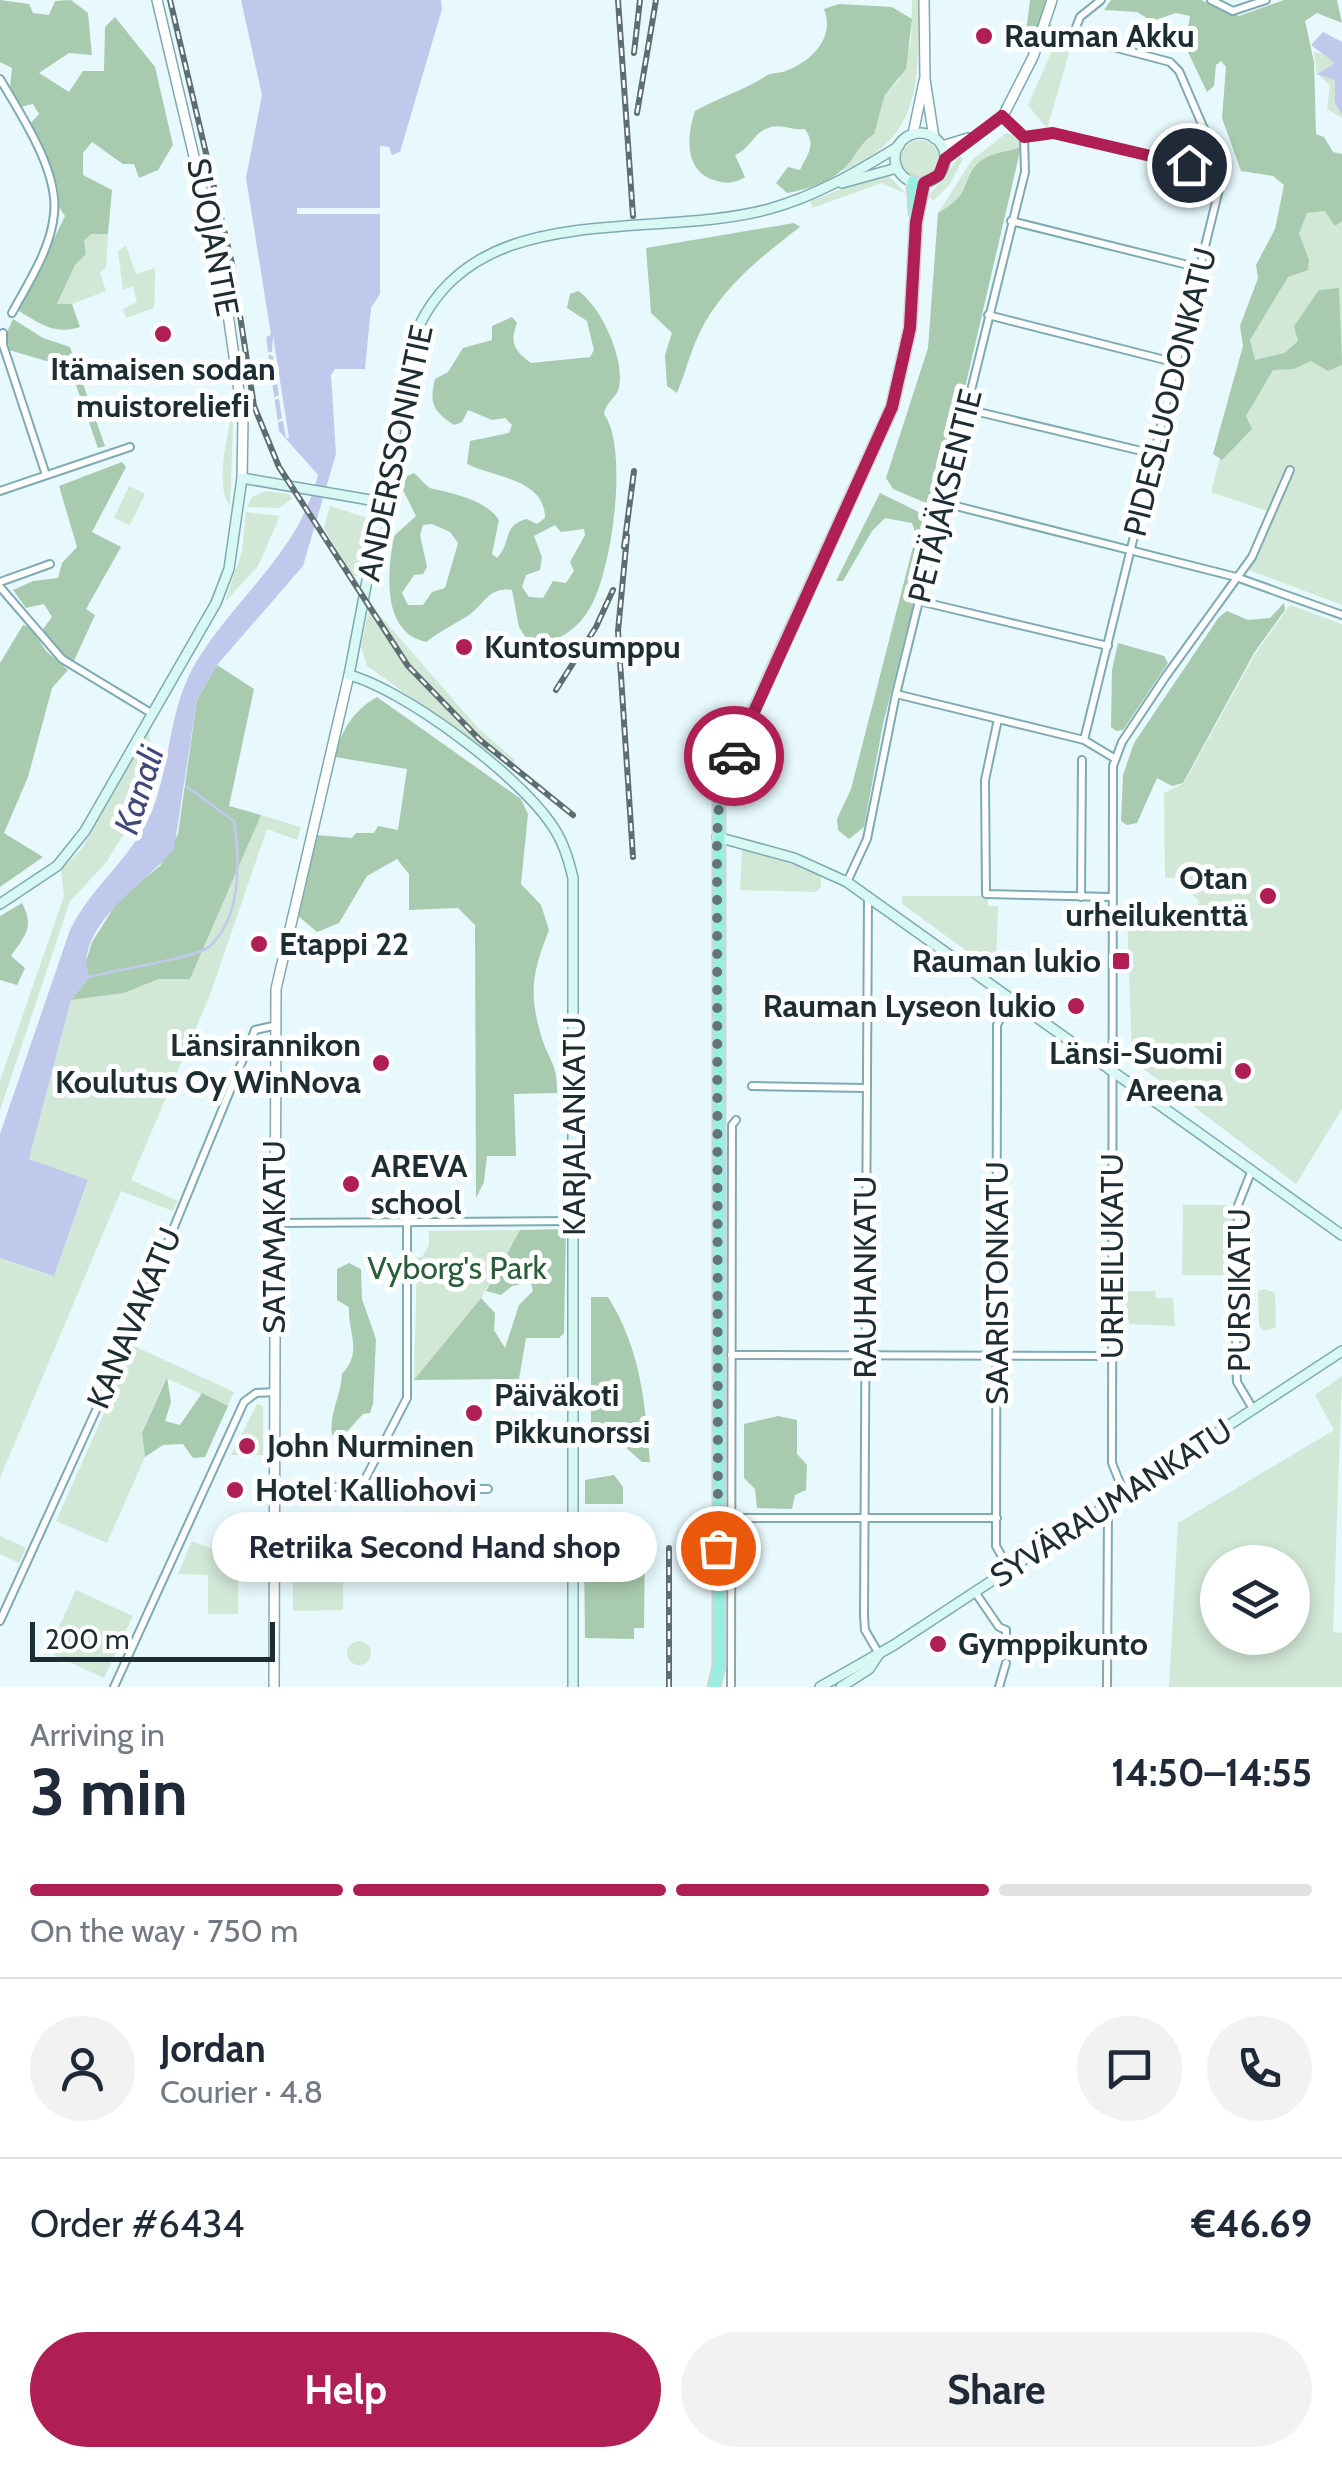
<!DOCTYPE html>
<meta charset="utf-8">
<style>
:root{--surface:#fff;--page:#f2f2f3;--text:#1f2937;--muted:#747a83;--line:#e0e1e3;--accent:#af1f53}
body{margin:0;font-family:Cabin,sans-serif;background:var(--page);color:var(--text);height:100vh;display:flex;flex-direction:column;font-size:38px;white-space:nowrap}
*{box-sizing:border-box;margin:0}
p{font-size:32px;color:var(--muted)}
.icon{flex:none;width:55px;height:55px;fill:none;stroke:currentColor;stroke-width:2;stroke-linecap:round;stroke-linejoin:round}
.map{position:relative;height:1687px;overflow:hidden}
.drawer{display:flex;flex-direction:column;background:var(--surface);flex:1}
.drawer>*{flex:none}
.tools{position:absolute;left:1200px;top:1545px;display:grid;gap:20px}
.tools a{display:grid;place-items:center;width:110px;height:110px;border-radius:50%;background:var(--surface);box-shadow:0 5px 15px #0003;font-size:50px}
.scale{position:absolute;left:30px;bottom:25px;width:245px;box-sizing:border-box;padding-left:10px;border:5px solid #1d2e32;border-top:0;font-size:28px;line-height:35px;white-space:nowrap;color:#1d2e32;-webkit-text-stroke:8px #fff;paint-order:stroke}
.pin{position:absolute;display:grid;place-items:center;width:85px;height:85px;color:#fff;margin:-42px;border:5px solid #fff;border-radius:50%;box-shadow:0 2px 10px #0007}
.courier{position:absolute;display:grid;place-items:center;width:100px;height:100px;margin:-50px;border:8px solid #af1f53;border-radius:50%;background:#fff;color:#222;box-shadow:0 2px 12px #0007}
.bubble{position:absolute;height:70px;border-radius:35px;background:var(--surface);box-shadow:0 5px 15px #0003;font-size:32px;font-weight:800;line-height:70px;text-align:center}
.head em{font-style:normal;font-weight:800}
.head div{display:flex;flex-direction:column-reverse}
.head{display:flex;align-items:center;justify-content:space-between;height:170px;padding:0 30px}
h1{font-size:65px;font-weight:800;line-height:75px}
.bar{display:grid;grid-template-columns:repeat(4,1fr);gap:15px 10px;align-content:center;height:120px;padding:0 30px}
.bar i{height:12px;border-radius:8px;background:var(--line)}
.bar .active{background:var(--accent)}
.bar p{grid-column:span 4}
.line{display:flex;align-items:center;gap:25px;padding:0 30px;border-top:2px solid var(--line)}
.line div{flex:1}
.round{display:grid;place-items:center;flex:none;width:105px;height:105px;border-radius:52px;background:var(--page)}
.button{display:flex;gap:20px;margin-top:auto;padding:20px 30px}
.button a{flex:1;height:115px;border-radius:60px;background:var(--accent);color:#fff;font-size:40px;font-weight:800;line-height:115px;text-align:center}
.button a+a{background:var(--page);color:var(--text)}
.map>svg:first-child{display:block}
.green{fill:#d2e8d7;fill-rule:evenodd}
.forest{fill:#a8caaf;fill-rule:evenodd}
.water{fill:#c0c9ec}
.pier{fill:#e7f9fd}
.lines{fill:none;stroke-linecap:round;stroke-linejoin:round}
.stream{stroke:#c0c9ec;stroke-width:2.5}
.minor-casing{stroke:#7faab3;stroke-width:10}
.tertiary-casing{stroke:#7faab3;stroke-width:12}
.secondary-casing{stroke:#7faab3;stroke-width:12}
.trunk-casing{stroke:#d2d5d6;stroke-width:15}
.minor{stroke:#fff;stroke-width:6}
.tertiary{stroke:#fff;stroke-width:9}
.secondary{stroke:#d8f8f3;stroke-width:9}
.trunk{stroke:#98eee0;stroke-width:11}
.rail-casing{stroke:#5d6e72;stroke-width:6}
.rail{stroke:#fff;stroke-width:2.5;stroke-dasharray:8;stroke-linecap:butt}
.done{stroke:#647579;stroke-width:10;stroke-dasharray:0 18}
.route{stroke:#af1f53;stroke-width:12}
.poi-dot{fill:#af1f53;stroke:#fff;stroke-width:4}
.labels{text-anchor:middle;stroke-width:10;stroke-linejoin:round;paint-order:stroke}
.poi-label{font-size:32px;font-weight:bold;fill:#1d2e32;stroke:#fff;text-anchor:start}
.street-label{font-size:32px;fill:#1d2e32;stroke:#fff}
.park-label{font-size:32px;fill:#2a5d39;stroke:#fff}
.water-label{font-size:35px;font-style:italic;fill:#3f4979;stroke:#fff}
</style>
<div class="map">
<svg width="1342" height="1687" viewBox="0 0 1342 1687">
<rect width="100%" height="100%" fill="#e7f9fd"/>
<g class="green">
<path d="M912,0H919C917,78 926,137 842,171L880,115L885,95L899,80L911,42Z"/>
<path d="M1057,40L1072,43L1047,129L1028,105Z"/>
<path d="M1314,52L1342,58V118L1327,109L1330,85L1317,74Z"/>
<path d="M1006,133L1017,136L1021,147C1007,152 989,152 977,164C959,182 973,193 938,213L972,160Z"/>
<circle cx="920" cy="159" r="19"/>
<path d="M960,156L963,159L950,184L934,200L928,197Z"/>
<path d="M1298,157L1342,168V605L1243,568L1270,512L1211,492Z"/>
<path d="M876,176H889L906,194L882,183L812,208L810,201Z"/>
<path d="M91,234H108L106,268L100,273L106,291L72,304L57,305L75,265L86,254L84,241Z"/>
<path d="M126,246L136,274L155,268C155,281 155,295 154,308L126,318L123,309L137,302L133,286L123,290L118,251Z"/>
<path d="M234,401L230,506C213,484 230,428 234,401Z"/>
<path d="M129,486L145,494L130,525L114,518Z"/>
<path d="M266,491L289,494L292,499L279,508L247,507L252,497Z"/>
<path d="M330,506L367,518L360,576H352L324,528Z"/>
<path d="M246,512L280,516L258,566L225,602L242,551Z"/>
<path d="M370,604L478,728L515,760L509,767L367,666L361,647Z"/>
<path d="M1290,605L1342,624V1109L1296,1184L1132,1060L1127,911L1194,910L1199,902L1177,878H1165L1164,793L1184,783L1255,654Z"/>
<path d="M149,731L151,757L139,810L105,864L70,901L0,1110V1081L64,896L61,869L81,850Z"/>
<path d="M261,815L301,827L297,840L267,829L210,995L131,1180L178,1201L173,1211L121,1191L0,1478V1258L54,1276L88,1181L29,1159L71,1000L124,993L159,979H190Z"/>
<path d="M742,849L812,870L821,877V887L816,892L740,890Z"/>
<path d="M902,896H988V906H998L996,972L902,904Z"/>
<path d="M1183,1205H1238L1236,1275H1182Z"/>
<path d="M520,1230L481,1298L414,1380L417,1258L422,1257L429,1245V1231Z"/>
<path d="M1265,1289L1275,1293L1276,1327L1264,1331L1259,1326L1258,1291Z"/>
<path d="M1125,1291H1155L1156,1298H1173L1175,1326L1129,1324Z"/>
<path d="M134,1346L234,1392L228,1406L166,1378L142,1432L145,1457L107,1543L56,1521Z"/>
<path d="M1342,1376L1333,1632L1342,1633V1687H1169L1178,1523L1334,1430L1315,1395ZM1218,1562H1292V1638H1218Z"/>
<path d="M257,1404L263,1406V1455H231Z"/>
<path d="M293,1512H343V1610L293,1611Z"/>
<path d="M231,1515H264V1546L238,1547V1614H208V1575L178,1574L192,1541L215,1550Z"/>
<path d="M0,1536L26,1548L19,1563L0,1554Z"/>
<path d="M76,1590L133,1616L104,1678L54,1655L58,1645L52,1642Z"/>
<circle cx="359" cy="1653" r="12"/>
</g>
<g class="forest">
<path d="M0,0L29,4L33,13L49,15L55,1L71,0L88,13L92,55L69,53L39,73L69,92L83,71H104L105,27L115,17L155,67L173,145L158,170L139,178L134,164H123L92,142L83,153V175L112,190L108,234H91L84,241L86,254L75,265L57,304H72L80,327C55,335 40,324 19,311L65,216L59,207L58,188L29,125L39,114L33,104L20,107L10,87L12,68L0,62Z"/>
<path d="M1030,0H1046L1035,36L1026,32Z"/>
<path d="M1111,0H1201L1239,16L1284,0H1337L1342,23L1317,13L1305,21L1314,62L1316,134L1324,137L1333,152L1342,154V221L1335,226L1325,211L1307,213L1299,233L1309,260L1308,270L1288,277L1250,340L1255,360L1285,353L1298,341L1294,326L1319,290L1339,288L1342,365L1328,371L1311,361L1294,369L1273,370L1246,416L1252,429L1222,460L1213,454L1243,346L1240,326L1258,278L1256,265L1275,229L1284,185L1273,176L1241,171L1222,118L1226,67L1221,61L1216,65L1214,86L1207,92L1185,46L1190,16L1176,13L1152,21L1137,12L1104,10Z"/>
<path d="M839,4L892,7L912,19L906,69L885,95L874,134C858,144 855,160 841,171C827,183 804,190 787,193L776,183L788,167L800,170C808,154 816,145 805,129C790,131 780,122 766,129C754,133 749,150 735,155L745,177C735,184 725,184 714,180C685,171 686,137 695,111C720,97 743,91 766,76C771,72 781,74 788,70C813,60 835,37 824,9Z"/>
<path d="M1021,147L938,504L931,505L893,489L886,478L928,348L938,213C973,193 960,182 977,164C989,152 1007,152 1021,147Z"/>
<path d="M794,223L800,227C761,257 721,288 699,334C690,353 685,374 677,393L667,386L665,355L672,333L651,313L646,248Z"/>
<path d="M578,291C601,306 625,359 619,387C617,398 606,401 604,414C629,448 612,569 591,606C578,630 554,647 528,641L519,627L512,590C488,586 484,606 466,617C451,626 439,632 426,642C380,632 388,569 394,536L416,516L402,488L405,477L414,473C420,478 427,488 433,489C454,493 487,501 499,520L492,554L497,558C512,542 502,525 527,519L537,524L545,518C545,479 496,478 467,464L470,441L509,433L512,425L505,418L492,420L468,410L462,422L454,425C433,411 429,404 435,379L448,372L463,348L492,340V326L512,317L517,323C509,343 515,351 531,363L590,357L594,350L587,321L567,308L570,294ZM432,524L450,532L458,543L445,588L432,592L423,605H408L402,593L414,575L423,574L427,567L420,535L423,525ZM555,525L561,532L584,529L585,535L570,562L574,571L566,583L553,581L543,598L529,597L522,587L526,575L540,570L542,557L534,536Z"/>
<path d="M13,319L43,338L70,347L105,446L98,448L70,368L9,350L7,332Z"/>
<path d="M122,462L126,467L92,532L121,547L86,609L95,615L73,663L53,648L43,629L52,617L44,604L26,608L13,590L33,581L58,578L62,563L77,547L59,486Z"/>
<path d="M880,493L935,520L883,724L864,827L849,839L838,830L837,819L851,789L916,535L912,523L885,518L872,531L843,581H836Z"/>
<path d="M1284,603L1285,610L1254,653L1183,783L1172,786L1157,778L1137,823L1127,825L1121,821L1123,775L1134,743L1219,617L1227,611L1248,620L1270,618Z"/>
<path d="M23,625L30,627L46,651L68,670L52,688L28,777L4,833L43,857L0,887V663Z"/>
<path d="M1118,643L1164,656L1168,663L1123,730L1116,731L1111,727L1112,670Z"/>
<path d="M217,665L254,689L229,806L261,815L190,979H159L124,993L71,1000L89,977L85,965L92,942L120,898L160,866L178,834L197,700Z"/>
<path d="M377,697L521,799L528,814L521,884L541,905L549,930C534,969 528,989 540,1032C547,1059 558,1062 557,1093L514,1094L516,1156H487L484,1182L476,1198L475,925L458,908L409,910V874L397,859L367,876L339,923L317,932L297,915L316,835L352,838L356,833H374L378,826L398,830L407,769L335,757C341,730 354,710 377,697Z"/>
<path d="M22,903C35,928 25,935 11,956L25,968L17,985L0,980V916Z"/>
<path d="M566,1229L564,1333L559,1338H526L519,1379L414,1380L481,1298L495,1313L494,1330L505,1348L519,1305L533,1291L531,1282L512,1286L501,1295L486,1291L520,1230Z"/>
<path d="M349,1263L361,1269L362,1299L376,1339L373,1404L370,1413L363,1414L343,1436L332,1435C329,1412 341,1397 342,1374C363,1351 348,1335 349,1307L337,1300V1269Z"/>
<path d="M591,1297H608C641,1350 645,1402 650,1462H642L623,1445H591Z"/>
<path d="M167,1377L171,1402L165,1421L180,1425L202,1393L228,1406L205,1457L193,1458L183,1444L163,1445L145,1457L142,1433Z"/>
<path d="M778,1416L797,1420V1454L807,1465L806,1490L795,1495L792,1509L757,1508L755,1489L744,1478V1424Z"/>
<path d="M614,1475L623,1487V1504H585V1480Z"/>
<path d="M623,1537H645L644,1628H634V1639L585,1638L584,1554L623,1555Z"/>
</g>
<g class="water">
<path d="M241,0H441L442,9L400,152L392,155L389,147L380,146V294L371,308L365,369H335L331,375L336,454L303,566L217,665L197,700L174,849C147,883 73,926 89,977L71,1000L29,1159L88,1180L54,1276L0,1258V1134L70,930C91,886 133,858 152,811C172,760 168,707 198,659C239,593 298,554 318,475L279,431L266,337L271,335L246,178L262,95Z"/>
<path d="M1323,32L1342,42V115L1335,103V80L1317,74L1335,63L1311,45Z"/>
</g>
<g class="pier">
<rect x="297" y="208" width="84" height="6"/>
<path d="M273,336L289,438H286L283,421L273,423L282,418L279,399L270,400L279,395L276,377L267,378L275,373L273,356L263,353L272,352Z"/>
</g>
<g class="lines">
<path class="stream" d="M90,977C113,970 198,958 210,946C242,916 240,862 234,821L187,787"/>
<g class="minor-casing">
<g id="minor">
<path d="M1211,0L1233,11L1266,0"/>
<path d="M1045,29L1170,62L1179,71L1223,173L1084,740"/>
<path d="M1073,35L1080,17L1101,0"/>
<path d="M0,79C21,115 59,171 54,214C51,249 28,283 12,313"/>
<path d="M1024,137L1053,133L1223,173"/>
<path d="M1011,221L1200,268"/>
<path d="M988,315L1177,363"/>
<path d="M3,333V345L46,475"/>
<path d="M966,409L1154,454"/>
<path d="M0,491L130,447"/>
<path d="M944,503L1236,577L1342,615"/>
<path d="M0,582L50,564"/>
<path d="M0,587L62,659L151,713"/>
<path d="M919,601L1108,646"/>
<path d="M896,694L1084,740L1114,758"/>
<path d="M998,719L985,780L986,894L1111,897"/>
<path d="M847,882L867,839L896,694L1025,172L1024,137L1003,116"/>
<path d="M868,897L864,1616L865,1630L879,1654"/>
<path d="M1081,897L1082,760"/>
<path d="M752,1086L864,1088"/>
<path d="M1252,1170L1238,1205L1236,1357L1237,1382L1253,1409"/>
<path d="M275,1223L573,1221"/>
<path d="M731,1355L1112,1356"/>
<path d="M274,1486L488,1489"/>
<path d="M361,1487L407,1398V1220"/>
<path d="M1124,1493L1112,1463L1113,766L1122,742L1166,676L1252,557L1290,470"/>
<path d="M731,1518H997"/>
<path d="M1009,1569L996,1546L997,1025L1011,998"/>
<path d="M975,1592L999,1627L1006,1630V1641"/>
<path d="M0,1621L123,1351L255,1030L273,1026"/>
<path d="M114,1687L244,1402L256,1393L275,1392"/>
<path d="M731,1687L732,1125L736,1120"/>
<path d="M999,1687L1006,1663"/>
<path d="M1107,1687L1108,1506"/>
</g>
</g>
<g class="tertiary-casing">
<g id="tertiary">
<path d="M157,0L223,279L243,419L242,478"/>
<path d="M924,0L925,79L934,138"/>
<path d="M913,134L924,81"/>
<path d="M942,146L968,138"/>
<path d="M945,159L1003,116L1033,57L1052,0"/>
<path d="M274,1687L276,989L349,675"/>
</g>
</g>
<g class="secondary-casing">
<g id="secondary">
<circle cx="920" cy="158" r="25"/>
<path d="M842,183L897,168"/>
<path d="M717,837L794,858L847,882L1342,1235"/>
<path d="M0,904L57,866L85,831L216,603L229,569L242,478L382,502"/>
<path d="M573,1687V878C568,857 562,838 549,821C515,773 405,690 349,675L413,340C469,194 646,242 769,209C816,196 857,172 899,146"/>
<path d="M820,1687L894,1645L1342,1351"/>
<path d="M841,1687L869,1669L879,1654"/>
</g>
</g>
<g class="trunk-casing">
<g id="trunk">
<path d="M913,182L915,213"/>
<path d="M714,1687L719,1666V803L742,736L892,407L910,328L916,223L924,183"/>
</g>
</g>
<use href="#minor" class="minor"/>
<use href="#tertiary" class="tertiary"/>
<use href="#secondary" class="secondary"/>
<use href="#trunk" class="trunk"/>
<g class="rail-casing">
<g id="rail">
<path d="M170,0L232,264L254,406L279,467L408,666L480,740L573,815"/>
<path d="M618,0L633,216"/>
<path d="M634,53L640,0"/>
<path d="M637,113L656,0"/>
<path d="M627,536L618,631L633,857"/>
<path d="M624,547L634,471"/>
<path d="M556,690L596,627L613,590"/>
<path d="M669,1687V1548"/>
</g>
</g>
<use href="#rail" class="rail"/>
</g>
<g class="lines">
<path class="done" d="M718,1548L717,838L719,803L734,756"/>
<path class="route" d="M734,756L892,407L910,328L916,222L924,183L939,175L945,159L1002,116L1024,137L1053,133L1189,165"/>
</g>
<g class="poi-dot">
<circle cx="984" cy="36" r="10"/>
<circle cx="163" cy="334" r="10"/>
<circle cx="464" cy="647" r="10"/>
<circle cx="1268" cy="896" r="10"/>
<circle cx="259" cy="944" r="10"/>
<rect x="1111" y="951" width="20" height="20" rx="5"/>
<circle cx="1076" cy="1006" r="10"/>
<circle cx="381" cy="1063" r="10"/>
<circle cx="1243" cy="1071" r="10"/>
<circle cx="351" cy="1184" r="10"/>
<circle cx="474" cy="1413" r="10"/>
<circle cx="247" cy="1446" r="10"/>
<circle cx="235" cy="1490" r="10"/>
<circle cx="938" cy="1644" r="10"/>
</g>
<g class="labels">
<g class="poi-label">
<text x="1004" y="47">Rauman Akku</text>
<text x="163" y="380" text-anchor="middle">Itämaisen sodan<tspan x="163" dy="37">muistoreliefi</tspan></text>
<text x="484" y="658">Kuntosumppu</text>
<text x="1248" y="889" text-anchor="end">Otan<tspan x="1248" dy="37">urheilukenttä</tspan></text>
<text x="279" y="955">Etappi 22</text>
<text x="1101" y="972" text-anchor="end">Rauman lukio</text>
<text x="1056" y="1017" text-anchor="end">Rauman Lyseon lukio</text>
<text x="361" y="1056" text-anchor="end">Länsirannikon<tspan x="361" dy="37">Koulutus Oy WinNova</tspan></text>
<text x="1223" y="1064" text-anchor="end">Länsi-Suomi<tspan x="1223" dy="37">Areena</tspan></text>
<text x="371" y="1177">AREVA<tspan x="371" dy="37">school</tspan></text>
<text x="494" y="1406">Päiväkoti<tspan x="494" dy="37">Pikkunorssi</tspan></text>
<text x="267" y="1457">John Nurminen</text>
<text x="255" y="1501">Hotel Kalliohovi</text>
<text x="958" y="1655">Gymppikunto</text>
</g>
<g class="street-label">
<text transform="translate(213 237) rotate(79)" y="11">SUOJANTIE</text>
<text transform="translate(1170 392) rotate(-76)" y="11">PIDESLUODONKATU</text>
<text transform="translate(395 453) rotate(-78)" y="11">ANDERSSONINTIE</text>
<text transform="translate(945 496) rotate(-76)" y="11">PETÄJÄKSENTIE</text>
<text transform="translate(574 1126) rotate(-90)" y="11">KARJALANKATU</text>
<text transform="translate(274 1237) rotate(-90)" y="11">SATAMAKATU</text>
<text transform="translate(1112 1256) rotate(-90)" y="11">URHEILUKATU</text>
<text transform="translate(865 1277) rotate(-90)" y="11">RAUHANKATU</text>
<text transform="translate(997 1283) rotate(-90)" y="11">SAARISTONKATU</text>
<text transform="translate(1239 1290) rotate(-90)" y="11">PURSIKATU</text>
<text transform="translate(134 1318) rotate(-67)" y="11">KANAVAKATU</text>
<text transform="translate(1111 1503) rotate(-33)" y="11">SYVÄRAUMANKATU</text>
</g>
<g class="park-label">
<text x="457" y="1279">Vyborg's Park</text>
</g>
<g class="water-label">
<text transform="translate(139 790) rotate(-72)" y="12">Kanali</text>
</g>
</g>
</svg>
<div class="tools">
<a><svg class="icon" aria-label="layers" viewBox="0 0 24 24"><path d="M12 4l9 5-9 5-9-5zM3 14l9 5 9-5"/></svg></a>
</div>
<div class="scale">200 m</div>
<div class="pin" style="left:718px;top:1548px;background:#ea580c"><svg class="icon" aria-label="bag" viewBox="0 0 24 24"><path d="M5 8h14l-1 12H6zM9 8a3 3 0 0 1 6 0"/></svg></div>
<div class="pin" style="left:1189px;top:165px;background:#1f2937"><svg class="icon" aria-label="home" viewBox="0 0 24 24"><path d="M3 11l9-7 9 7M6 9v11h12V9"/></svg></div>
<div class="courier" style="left:734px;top:756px"><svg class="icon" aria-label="car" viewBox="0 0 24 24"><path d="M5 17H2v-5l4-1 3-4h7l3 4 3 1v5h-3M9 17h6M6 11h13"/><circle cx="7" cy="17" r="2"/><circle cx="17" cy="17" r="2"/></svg></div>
<div class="bubble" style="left:212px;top:1512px;width:445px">Retriika Second Hand shop</div>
</div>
<section class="drawer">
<div class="head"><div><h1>3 min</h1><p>Arriving in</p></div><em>14:50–14:55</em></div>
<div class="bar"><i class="active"></i><i class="active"></i><i class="active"></i><i></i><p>On the way · 750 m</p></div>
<div class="line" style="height:180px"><a class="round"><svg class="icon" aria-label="person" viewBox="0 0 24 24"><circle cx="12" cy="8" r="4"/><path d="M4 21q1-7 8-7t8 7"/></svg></a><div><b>Jordan</b><p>Courier · 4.8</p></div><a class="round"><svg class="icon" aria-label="chat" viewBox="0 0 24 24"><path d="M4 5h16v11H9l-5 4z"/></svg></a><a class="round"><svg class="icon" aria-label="phone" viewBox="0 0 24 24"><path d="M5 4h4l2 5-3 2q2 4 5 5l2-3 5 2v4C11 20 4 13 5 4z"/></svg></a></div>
<div class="line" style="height:130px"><div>Order #6434</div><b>€46.69</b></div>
<div class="button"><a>Help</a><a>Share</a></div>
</section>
